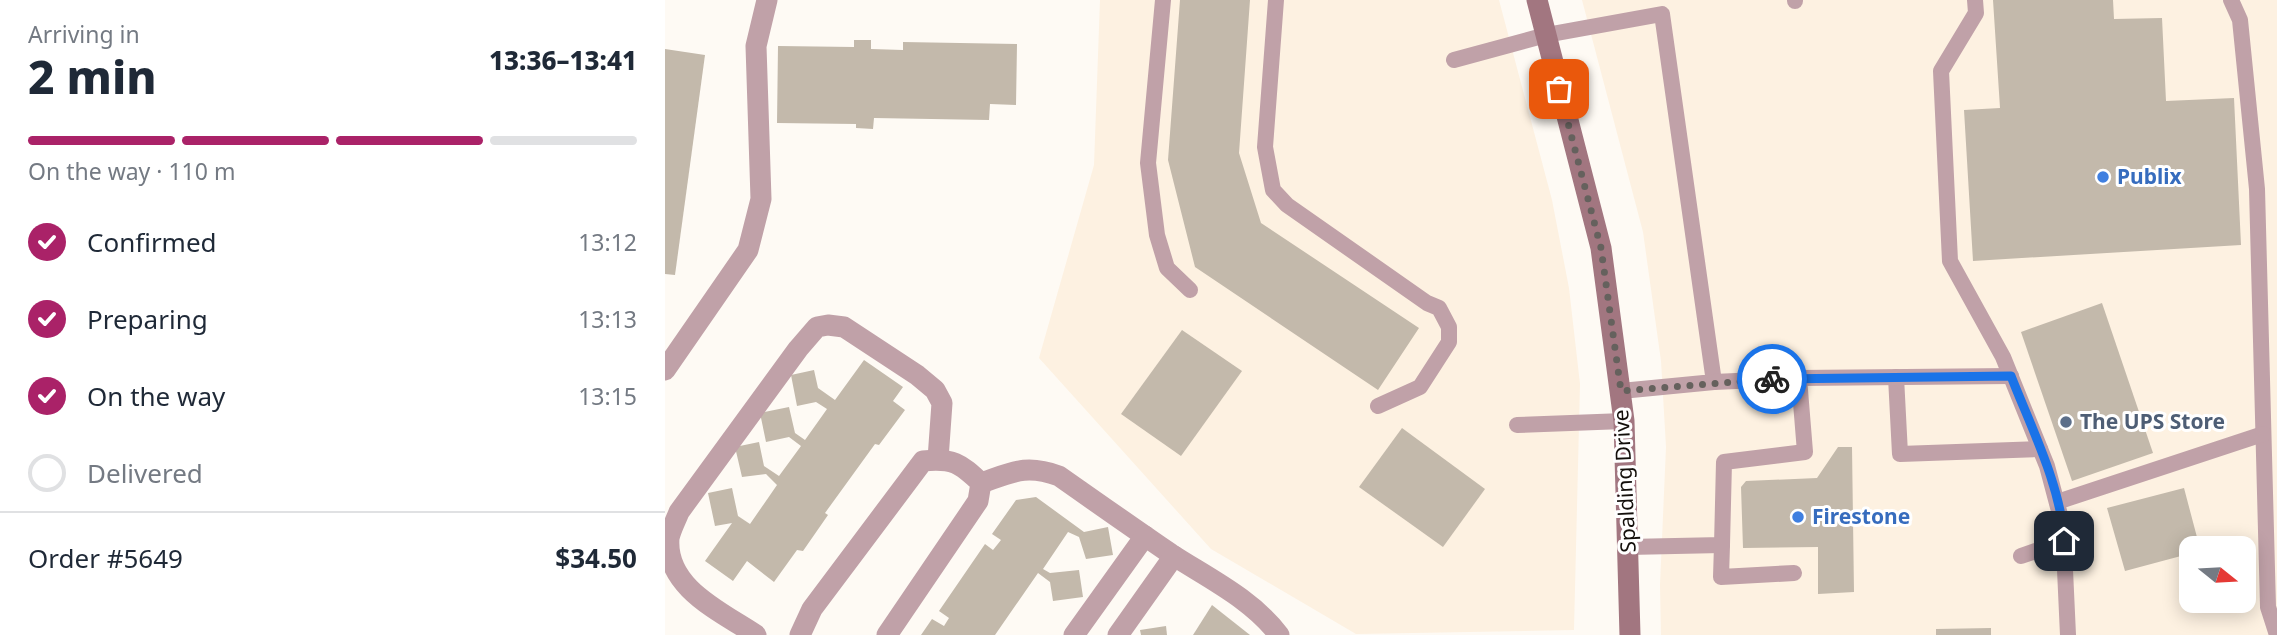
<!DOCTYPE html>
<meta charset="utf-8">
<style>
:root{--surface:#fff;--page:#f6f6f7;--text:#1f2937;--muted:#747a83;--line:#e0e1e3;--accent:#aa2268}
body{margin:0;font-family:"Noto Sans",sans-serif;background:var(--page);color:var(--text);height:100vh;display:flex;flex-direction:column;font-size:26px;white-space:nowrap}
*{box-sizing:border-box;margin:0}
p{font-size:23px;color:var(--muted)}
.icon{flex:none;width:38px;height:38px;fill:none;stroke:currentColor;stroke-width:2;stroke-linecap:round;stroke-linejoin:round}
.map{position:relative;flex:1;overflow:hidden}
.drawer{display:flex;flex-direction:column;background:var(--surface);width:665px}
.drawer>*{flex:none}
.needle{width:46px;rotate:108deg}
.controls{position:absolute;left:1514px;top:536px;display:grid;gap:14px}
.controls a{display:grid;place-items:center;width:77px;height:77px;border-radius:14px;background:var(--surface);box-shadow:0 4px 18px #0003;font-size:35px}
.pin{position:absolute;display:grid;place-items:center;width:60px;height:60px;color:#fff;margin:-30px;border-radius:14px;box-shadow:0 4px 10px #0006}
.courier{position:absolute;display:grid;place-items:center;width:70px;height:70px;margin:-35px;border:5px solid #1a73e8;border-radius:50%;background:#fff;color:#222;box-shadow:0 2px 9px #0007}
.headline em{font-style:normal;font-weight:800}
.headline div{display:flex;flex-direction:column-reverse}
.headline{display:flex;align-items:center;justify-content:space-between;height:119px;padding:0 28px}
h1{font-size:46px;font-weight:800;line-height:52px}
.bar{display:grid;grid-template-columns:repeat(4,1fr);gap:10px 7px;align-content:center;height:84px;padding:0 28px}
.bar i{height:9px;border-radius:5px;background:var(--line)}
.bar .selected{background:var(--accent)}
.bar p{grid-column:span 4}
.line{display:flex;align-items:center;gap:18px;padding:0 28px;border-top:2px solid var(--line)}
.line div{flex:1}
ol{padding:0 28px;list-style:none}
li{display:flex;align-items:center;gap:21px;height:77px}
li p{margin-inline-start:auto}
li .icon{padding:7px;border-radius:50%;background:var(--accent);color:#fff;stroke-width:4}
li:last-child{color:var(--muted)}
li i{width:38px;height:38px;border:4px solid var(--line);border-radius:50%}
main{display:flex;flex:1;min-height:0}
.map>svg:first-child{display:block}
.built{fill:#fdf1e1;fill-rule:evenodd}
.building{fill:#c3b9ab}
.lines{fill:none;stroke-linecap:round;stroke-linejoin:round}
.lane{stroke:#c0a1a8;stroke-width:16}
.street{stroke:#c0a1a8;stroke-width:21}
.secondary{stroke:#a27680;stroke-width:21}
.done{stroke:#65615d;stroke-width:7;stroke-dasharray:0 12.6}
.route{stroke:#1a73e8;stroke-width:9}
.shop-dot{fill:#3f7fe0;stroke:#fff;stroke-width:2.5}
.service-dot{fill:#5c6f8a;stroke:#fff;stroke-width:2.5}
.labels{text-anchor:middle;stroke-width:6;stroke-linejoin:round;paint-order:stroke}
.shop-label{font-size:21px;font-weight:bold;fill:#366cbe;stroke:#fff;text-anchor:start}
.service-label{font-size:21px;font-weight:bold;fill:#4e5e75;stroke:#fff;text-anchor:start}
.street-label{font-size:21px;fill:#130f0b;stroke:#fff}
</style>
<main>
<section class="drawer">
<div class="headline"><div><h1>2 min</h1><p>Arriving in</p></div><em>13:36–13:41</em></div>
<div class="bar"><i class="selected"></i><i class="selected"></i><i class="selected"></i><i></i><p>On the way · 110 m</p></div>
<ol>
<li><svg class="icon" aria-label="check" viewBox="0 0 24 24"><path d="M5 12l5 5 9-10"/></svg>Confirmed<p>13:12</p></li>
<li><svg class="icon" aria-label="check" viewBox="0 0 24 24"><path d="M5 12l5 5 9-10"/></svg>Preparing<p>13:13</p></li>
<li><svg class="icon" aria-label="check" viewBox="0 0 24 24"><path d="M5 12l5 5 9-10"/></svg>On the way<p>13:15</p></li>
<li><i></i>Delivered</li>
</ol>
<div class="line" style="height:91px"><div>Order #5649</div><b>$34.50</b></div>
</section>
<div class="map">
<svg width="1612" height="635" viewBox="0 0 1612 635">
<rect width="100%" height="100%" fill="#fefaf4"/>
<g class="built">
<path d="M435,0H834L887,200L904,288L915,384L909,630L691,634L546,549L374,358L429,165Z"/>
<path d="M917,0H1612V635H996L995,585L1001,447L996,361L978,232ZM1526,548H1578V600H1526Z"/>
</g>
<g class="building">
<path d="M515,0H585L574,153L596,223L754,328L713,390L530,267L503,160Z"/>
<path d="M1328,0H1448L1449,19L1497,18L1501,101L1569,98L1576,245L1308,261L1299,110L1335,108Z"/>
<path d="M189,40H206V49L238,50V42L352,44L351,105L325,104L324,120L209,118L208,129L191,128V124L112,123L113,46L189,47Z"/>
<path d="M0,49L40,55L10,275L0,274Z"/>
<path d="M1437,303L1488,453L1407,481L1356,332Z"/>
<path d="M517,330L577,371L516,456L456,414Z"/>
<path d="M199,360L238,387L228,401L240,410L214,445L210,444L160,513L163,515L138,551L132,550L109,582L82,561L68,581L40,561L67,523L50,526L43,493L67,488L73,516L85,524L112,485L101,474L77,477L70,447L94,442L99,466L114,476L136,446L124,437L101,442L95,413L124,407L130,433L140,440L162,409L151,402L132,406L126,375L149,370L153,388L170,400Z"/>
<path d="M737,428L820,489L778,547L694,487Z"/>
<path d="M1173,447H1187L1189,592L1153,594V547L1078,548L1076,487L1081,481L1152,478Z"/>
<path d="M1519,488L1533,541L1517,546L1516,556L1460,571L1442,508Z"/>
<path d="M371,497L419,532L443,527L448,555L421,559L414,537L403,532L378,569L385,573L414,570L418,597L388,601L385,582L373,573L330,635H256L267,619L279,626L284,618L274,611L320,544L328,550L336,540L327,534L351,500Z"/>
<path d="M547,605L585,635H528Z"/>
<path d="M501,626L502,635H476L475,630Z"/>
<path d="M1326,628V635H1271V629Z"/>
</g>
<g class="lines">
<g class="lane">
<path d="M498,0L483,163L492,235L502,268L525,290"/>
<path d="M611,0L600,147L608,190L622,205L762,303L774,308L784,327V342L755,387L713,406"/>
<path d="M1130,0V1"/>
<path d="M1310,0L1311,13L1276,71L1285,261L1338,357L1382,466L1398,526L1403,635"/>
<path d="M1566,0L1575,20L1592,189L1603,607L1612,635"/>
<path d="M789,60L881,35L997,14L1049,382L956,391"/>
<path d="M1231,377L1235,454L1375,449"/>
<path d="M1049,382L1134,378L1346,376"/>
<path d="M852,425L959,421"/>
<path d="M1392,502L1598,434"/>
<path d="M1057,545L1056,577L1129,573"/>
<path d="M963,547L1057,545L1059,462L1140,452L1134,378"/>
<path d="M1356,556L1399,541"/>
</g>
<g class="street">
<path d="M0,370L83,250L96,199L91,46L102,0"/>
<path d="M316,483C348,472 361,464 394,476C431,502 468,528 506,554C543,578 587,599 614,635"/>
<path d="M91,635C57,612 0,588 4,538C6,529 11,520 14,512L133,349L152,327L163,325L179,327L252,375L270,390L277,403L273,459"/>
<path d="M135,635L147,609L258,461C288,458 295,463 316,483L313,501L222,635"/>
<path d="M409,635L480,536"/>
<path d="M453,635L509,556"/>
</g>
<path class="secondary" d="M872,0L936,248L959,421L965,635"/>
</g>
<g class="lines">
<path class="done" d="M894,89L936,248L956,391L1107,379"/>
<path class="route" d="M1107,379L1346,376C1365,425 1397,488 1399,541"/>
</g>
<g class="shop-dot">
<circle cx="1438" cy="177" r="7"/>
<circle cx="1133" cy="517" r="7"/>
</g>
<circle class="service-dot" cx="1401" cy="422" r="7"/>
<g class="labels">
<g class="shop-label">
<text x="1452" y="184">Publix</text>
<text x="1147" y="524">Firestone</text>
</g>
<g class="service-label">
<text x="1415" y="429">The UPS Store</text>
</g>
<g class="street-label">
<text transform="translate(960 481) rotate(-93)" y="7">Spalding Drive</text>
</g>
</g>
</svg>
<div class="controls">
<a><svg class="needle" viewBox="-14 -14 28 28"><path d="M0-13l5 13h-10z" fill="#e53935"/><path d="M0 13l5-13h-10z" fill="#747a83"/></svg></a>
</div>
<div class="pin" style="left:894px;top:89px;background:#ea580c"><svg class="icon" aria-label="bag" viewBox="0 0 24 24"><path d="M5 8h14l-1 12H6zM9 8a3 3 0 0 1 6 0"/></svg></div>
<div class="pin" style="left:1399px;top:541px;background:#1f2937"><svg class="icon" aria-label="home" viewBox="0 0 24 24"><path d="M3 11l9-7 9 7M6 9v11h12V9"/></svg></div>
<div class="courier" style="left:1107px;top:379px"><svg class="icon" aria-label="bike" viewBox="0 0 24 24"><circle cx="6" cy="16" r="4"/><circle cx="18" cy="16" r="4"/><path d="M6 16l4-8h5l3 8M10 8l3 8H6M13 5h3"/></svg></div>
</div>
</main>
